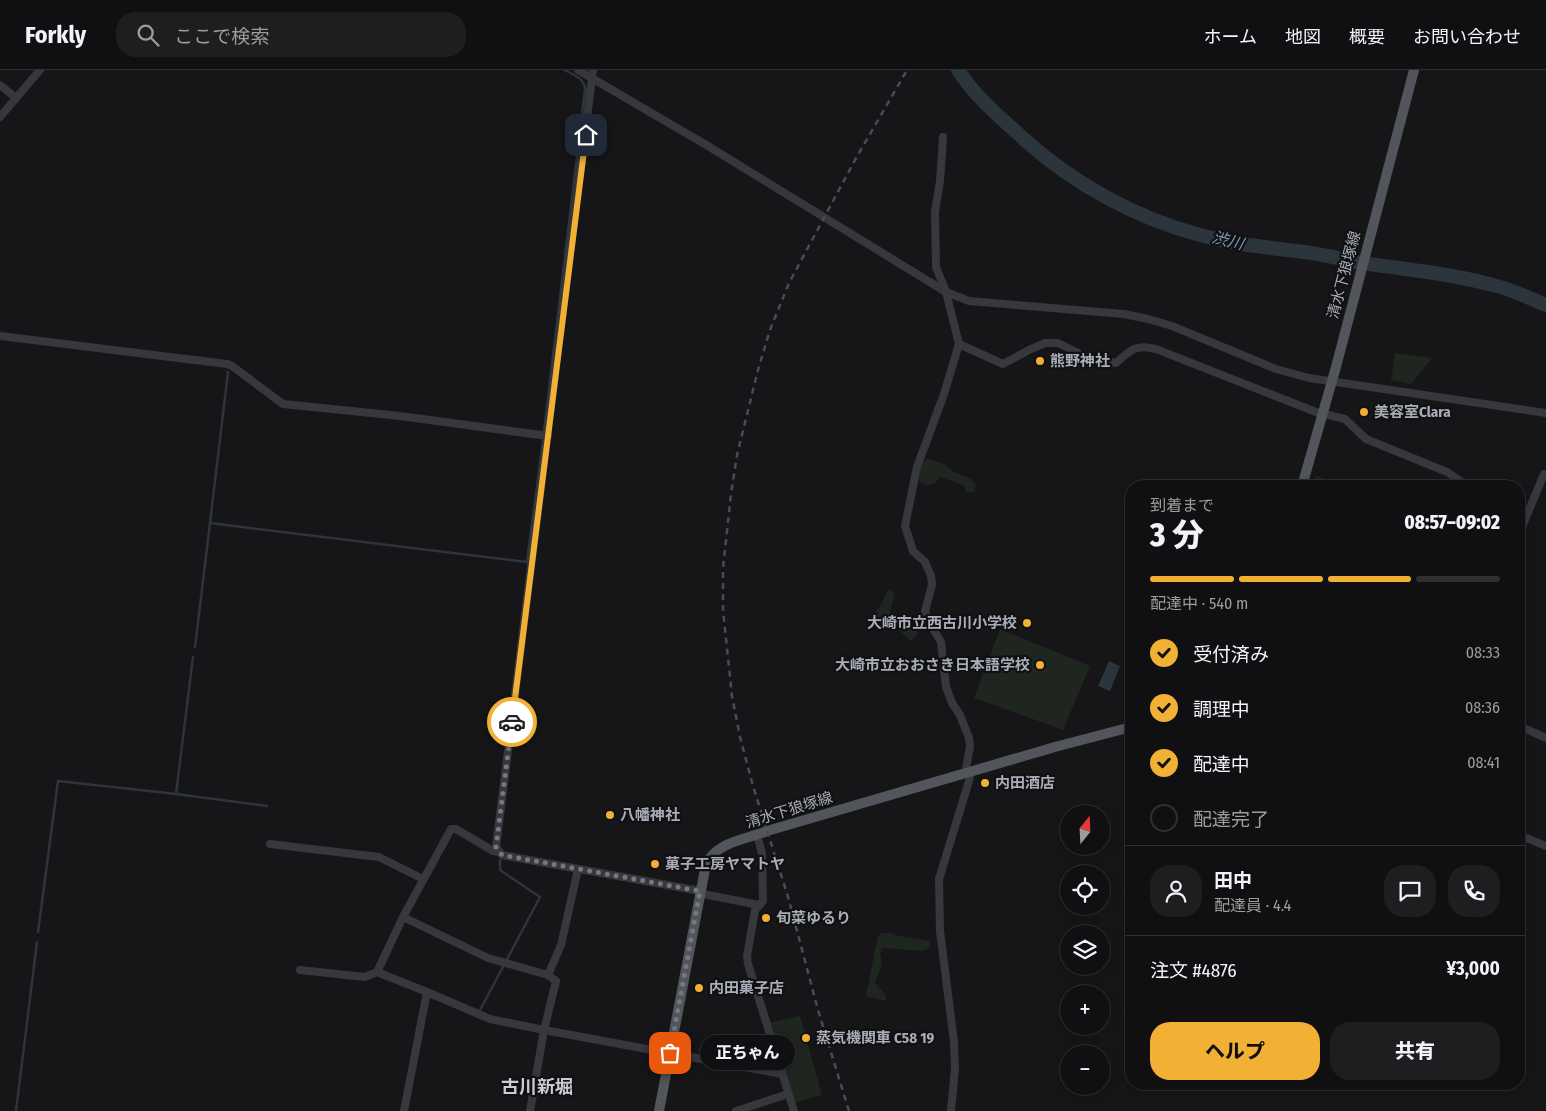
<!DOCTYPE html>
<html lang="ja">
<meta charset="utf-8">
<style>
:root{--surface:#101012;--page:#1e1e20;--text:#f1f3f6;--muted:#9c9d9f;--line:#303032;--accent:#f2b134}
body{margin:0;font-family:"Fira Sans Condensed","Noto Sans JP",sans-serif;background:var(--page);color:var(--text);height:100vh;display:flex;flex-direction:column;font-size:19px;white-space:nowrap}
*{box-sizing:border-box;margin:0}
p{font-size:16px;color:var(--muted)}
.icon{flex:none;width:28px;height:28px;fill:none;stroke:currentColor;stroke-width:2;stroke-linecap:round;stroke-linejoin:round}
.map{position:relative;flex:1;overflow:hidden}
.drawer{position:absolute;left:1125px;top:410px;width:400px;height:610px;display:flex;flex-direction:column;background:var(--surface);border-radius:20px;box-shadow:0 2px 12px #0003,0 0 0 1px var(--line)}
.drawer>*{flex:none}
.needle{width:32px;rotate:18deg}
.fabs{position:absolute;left:1060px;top:735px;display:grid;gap:10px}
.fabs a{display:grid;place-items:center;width:50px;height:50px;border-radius:50%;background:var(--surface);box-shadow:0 2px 12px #0003,0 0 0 1px var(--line);font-size:25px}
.pin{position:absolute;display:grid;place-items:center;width:42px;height:42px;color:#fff;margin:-21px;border-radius:10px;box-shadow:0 2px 8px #0006}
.courier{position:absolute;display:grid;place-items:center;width:50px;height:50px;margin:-25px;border:4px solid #f2b134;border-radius:50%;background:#fff;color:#222;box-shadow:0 1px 6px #0007}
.bubble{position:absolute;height:35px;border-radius:18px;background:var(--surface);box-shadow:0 2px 12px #0003,0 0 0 1px var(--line);font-size:16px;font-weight:800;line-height:35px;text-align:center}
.headline em{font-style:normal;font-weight:800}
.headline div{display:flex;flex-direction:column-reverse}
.headline{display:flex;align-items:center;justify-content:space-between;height:85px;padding:0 25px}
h1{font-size:32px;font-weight:800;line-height:38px}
.bar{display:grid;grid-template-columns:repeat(4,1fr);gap:8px 5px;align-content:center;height:60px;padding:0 25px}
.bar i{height:6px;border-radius:4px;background:var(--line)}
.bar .on{background:var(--accent)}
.bar p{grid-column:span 4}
.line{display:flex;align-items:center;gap:12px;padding:0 25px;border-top:1px solid var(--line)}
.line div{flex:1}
.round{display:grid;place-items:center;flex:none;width:52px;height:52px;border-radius:20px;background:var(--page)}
ol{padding:0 25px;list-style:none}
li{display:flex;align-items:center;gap:15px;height:55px}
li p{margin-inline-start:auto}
li .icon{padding:5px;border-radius:50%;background:var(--accent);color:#111;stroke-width:4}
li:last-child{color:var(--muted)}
li i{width:28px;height:28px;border:2px solid var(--line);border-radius:50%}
.button{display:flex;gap:10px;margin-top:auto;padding:10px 25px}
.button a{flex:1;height:58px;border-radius:20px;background:var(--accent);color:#111;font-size:20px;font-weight:800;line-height:58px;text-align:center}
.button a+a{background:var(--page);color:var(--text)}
header{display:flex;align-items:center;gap:30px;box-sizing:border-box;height:70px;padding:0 25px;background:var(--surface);border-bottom:1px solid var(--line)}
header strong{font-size:24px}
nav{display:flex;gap:28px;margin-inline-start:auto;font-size:18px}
.search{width:350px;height:45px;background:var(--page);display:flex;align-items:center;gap:12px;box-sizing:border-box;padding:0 18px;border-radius:20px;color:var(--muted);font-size:19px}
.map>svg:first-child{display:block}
.green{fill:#1e261f}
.water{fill:#2c353c}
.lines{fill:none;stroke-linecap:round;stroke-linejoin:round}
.stream{stroke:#2c353c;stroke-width:2.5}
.river{stroke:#2c353c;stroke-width:14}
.minor{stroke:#37383d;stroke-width:8}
.major{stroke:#53555c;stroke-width:10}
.rail{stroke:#4a4c52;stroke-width:2.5;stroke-dasharray:6 5;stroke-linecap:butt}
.done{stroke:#757880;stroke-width:5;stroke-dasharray:0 9}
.route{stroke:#f2b134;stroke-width:6}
.poi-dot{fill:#f2b134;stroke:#111113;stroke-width:2}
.labels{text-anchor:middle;stroke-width:4.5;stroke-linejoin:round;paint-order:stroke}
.street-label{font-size:15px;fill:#a8adb8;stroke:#111113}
.poi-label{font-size:15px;font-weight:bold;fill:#a8adb8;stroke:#111113;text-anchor:start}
.water-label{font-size:16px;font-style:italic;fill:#7f9bb3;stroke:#111113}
.quarter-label{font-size:18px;font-weight:bold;fill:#c9ccd4;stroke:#111113}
</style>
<header>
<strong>Forkly</strong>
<div class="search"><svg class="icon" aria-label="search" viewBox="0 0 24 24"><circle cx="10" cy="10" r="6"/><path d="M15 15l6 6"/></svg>ここで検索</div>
<nav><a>ホーム</a><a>地図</a><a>概要</a><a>お問い合わせ</a></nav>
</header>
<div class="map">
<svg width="1546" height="1041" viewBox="0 0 1546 1041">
<rect width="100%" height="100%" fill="#161618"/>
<g class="green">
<path d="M1395,283L1432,288L1411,314L1391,310Z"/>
<path d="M926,388L944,394L954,402L971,409L976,415L973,423L965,421V416L940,407L934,414L926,415L919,411L920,399Z"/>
<path d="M1316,406L1352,416H1312Z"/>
<path d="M888,519L895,523L890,541L893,546L918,560L916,566L911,571L897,558L880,556L872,547L882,533Z"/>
<path d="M1000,559L1090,596L1063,660L974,628Z"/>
<path d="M882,863H890L895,865L931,871L929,878L923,881L883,878L880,882L882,894L875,913L886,925V930L884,931L866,926L878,866Z"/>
<path d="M800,946L822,1025L794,1033L769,953Z"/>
</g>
<path class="water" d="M1109,591L1120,596L1110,621L1098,616Z"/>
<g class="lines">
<g class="stream">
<path d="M544,361L585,20C585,8 573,5 565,0"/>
<path d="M210,453L228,302"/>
<path d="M195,577L210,453L527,492L543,371"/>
<path d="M176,724L267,736"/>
<path d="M38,862L58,711L176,724L193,587"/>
<path d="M479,942L540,827L500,800V790"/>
<path d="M16,1041L37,872"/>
</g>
<path class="river" d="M958,0C976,28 1001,48 1025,70C1074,114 1136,148 1200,165C1236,175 1274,178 1311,183C1326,185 1341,189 1356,192C1402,199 1448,203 1493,215C1511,219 1529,228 1546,235"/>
<g class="minor">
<path d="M578,0L708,76L946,222L969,231L1124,244L1148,249L1172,256L1276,299L1309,308L1546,343"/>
<path d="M593,0L496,777L502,785L700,821L703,824L759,835"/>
<path d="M0,15L16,28"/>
<path d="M0,47L40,0"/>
<path d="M943,67L940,111L935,142L936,197L946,222L959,274L944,324L917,397L905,456L913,481L925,492L931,506L932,515L925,541L929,552L941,572L946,617L952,633L960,645L969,668L970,677L966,698L971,702L969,711L939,809L940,861L954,972L955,999L951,1041"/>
<path d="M0,266L227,294L232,296L283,334L400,346L548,366"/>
<path d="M959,274L1003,294L1029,280L1045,273H1058L1090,289L1116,293C1131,280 1135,274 1156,279L1316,342L1345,349L1366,369L1447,402L1468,416"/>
<path d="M1519,464L1544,404L1546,405"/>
<path d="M1519,656L1546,668"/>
<path d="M757,765L762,783L763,831L755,840L747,886L748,894L794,1041"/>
<path d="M1519,765L1546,776"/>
<path d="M270,774L379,787L423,809"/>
<path d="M403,847L488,888L548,905L556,911L544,960L782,1004"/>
<path d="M300,900L365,907L377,902L403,847L451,759H456L493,781L499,782"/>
<path d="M377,902L427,922"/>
<path d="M548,905L561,875L578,799"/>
<path d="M404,1041L427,922L490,949L544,960L530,1041"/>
<path d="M736,1041L788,1024"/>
</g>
<g class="major">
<path d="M1302,416L1336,297L1414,0"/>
<path d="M659,1041L706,794C718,771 745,770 767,761L1055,677L1131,657"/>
</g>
<path class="rail" d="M849,1041L818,940L788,827L753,716L740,667L732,626L723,540V498L731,424L737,385L758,300L770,260L789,213L855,90L907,0"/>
</g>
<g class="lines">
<path class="done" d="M512,652L496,777L502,785L700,821L670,983"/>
<path class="route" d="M512,652L586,65"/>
</g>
<g class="poi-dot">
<circle cx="1040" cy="291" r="5"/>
<circle cx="1364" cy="342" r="5"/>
<circle cx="1027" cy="553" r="5"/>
<circle cx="1040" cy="595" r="5"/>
<circle cx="985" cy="713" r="5"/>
<circle cx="610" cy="745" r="5"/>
<circle cx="655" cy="794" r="5"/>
<circle cx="766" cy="848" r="5"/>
<circle cx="699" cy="918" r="5"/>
<circle cx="806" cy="968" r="5"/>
</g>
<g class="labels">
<g class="street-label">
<text transform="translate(1344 205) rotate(-75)" y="5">清水下狼塚線</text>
<text transform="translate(789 740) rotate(-17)" y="5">清水下狼塚線</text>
</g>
<g class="poi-label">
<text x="1050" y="296">熊野神社</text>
<text x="1374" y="347">美容室Clara</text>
<text x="1017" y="558" text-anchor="end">大崎市立西古川小学校</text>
<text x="1030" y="600" text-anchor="end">大崎市立おおさき日本語学校</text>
<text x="995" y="718">内田酒店</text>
<text x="620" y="750">八幡神社</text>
<text x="665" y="799">菓子工房ヤマトヤ</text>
<text x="776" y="853">旬菜ゆるり</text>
<text x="709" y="923">内田菓子店</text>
<text x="816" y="973">蒸気機関車 C58 19</text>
</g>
<g class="water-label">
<text transform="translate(1228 170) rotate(14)" y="6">渋川</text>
</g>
<g class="quarter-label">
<text x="537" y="1023">古川新堀</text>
</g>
</g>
</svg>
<div class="fabs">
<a><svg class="needle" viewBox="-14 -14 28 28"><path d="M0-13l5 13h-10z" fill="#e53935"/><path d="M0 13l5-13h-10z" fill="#9c9d9f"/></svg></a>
<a><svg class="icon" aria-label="locate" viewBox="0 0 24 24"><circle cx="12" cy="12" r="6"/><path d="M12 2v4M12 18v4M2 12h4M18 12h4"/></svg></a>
<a><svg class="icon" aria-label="layers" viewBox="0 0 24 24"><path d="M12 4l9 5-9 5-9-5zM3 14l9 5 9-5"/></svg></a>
<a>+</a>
<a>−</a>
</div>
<div class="pin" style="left:670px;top:983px;background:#ea580c"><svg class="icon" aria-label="bag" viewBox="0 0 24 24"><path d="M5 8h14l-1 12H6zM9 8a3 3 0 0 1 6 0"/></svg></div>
<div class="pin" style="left:586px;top:65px;background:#1f2937"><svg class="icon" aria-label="home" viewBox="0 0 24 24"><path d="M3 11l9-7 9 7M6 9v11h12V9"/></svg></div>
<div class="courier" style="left:512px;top:652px"><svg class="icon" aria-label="car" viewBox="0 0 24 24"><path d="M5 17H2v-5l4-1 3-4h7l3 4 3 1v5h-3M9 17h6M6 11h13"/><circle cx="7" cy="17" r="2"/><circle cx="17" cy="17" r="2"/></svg></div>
<div class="bubble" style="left:700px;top:965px;width:95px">正ちゃん</div>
<section class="drawer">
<div class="headline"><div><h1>3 分</h1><p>到着まで</p></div><em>08:57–09:02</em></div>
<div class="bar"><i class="on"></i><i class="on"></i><i class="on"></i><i></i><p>配達中 · 540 m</p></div>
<ol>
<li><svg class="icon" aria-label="check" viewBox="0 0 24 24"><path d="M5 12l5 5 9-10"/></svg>受付済み<p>08:33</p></li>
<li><svg class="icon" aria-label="check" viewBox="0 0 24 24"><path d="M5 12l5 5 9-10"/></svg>調理中<p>08:36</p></li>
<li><svg class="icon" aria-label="check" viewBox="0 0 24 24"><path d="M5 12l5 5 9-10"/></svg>配達中<p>08:41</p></li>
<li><i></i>配達完了</li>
</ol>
<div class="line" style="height:90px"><a class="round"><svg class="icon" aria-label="person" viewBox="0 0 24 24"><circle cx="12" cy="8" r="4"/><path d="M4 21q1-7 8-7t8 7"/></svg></a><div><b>田中</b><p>配達員 · 4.4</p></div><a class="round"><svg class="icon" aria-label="chat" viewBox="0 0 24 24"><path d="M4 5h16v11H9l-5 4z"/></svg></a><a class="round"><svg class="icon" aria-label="phone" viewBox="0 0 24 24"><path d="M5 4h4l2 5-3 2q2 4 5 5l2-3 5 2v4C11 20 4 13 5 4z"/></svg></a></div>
<div class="line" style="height:65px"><div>注文 #4876</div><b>¥3,000</b></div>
<div class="button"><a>ヘルプ</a><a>共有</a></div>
</section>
</div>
